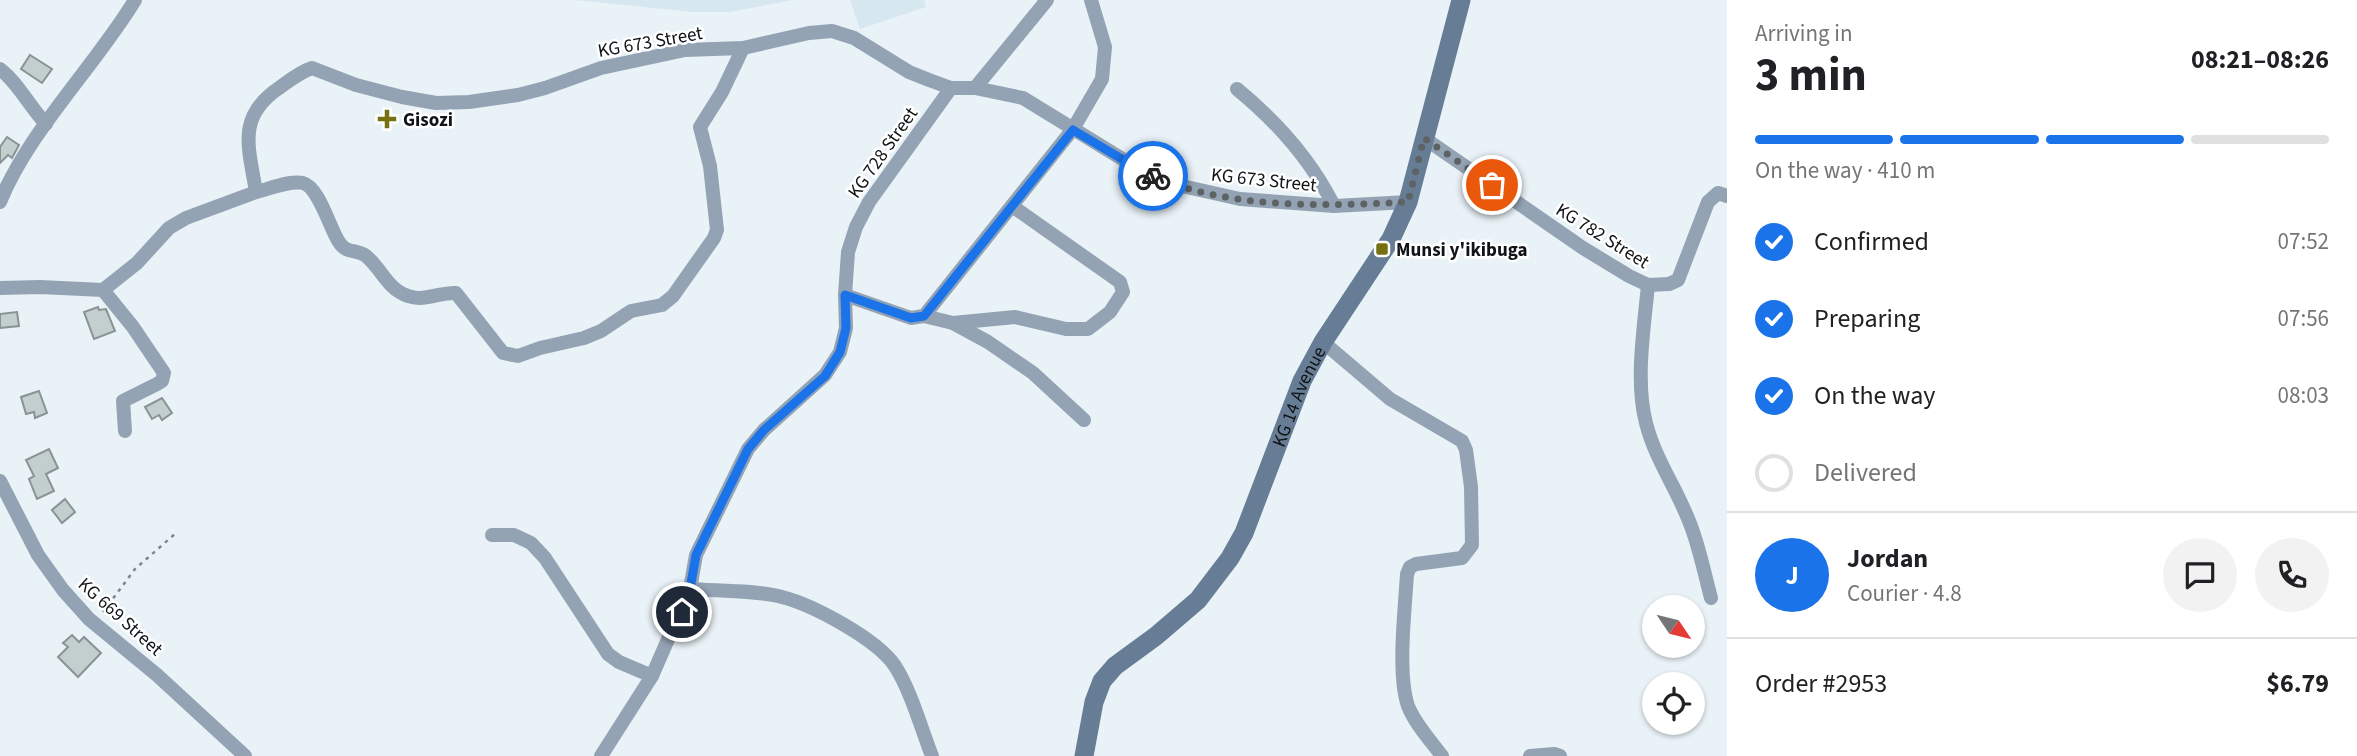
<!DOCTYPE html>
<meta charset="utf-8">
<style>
:root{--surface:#fff;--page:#f2f2f2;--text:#202124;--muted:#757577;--line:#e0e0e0;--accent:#1a73e8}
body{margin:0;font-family:"Source Sans 3",sans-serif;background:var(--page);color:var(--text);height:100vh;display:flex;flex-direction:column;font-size:26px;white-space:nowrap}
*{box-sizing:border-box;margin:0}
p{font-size:23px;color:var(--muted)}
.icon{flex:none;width:38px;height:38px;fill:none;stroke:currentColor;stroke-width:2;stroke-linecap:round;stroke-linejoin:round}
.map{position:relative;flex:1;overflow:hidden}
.panel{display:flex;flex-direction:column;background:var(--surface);width:630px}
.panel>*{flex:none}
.needle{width:46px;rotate:125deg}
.controls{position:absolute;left:1642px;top:595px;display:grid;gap:14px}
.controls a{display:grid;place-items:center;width:63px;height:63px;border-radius:50%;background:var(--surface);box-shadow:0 2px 5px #0004;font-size:35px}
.pin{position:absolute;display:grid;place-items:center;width:60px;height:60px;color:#fff;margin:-30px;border:4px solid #fff;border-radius:50%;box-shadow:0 2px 7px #0007}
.courier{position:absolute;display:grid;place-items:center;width:70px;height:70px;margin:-35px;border:5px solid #1a73e8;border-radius:50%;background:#fff;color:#222;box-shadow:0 2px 9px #0007}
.overview em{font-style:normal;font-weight:700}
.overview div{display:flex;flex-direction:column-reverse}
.overview{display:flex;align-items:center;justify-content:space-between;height:119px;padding:0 28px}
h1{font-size:46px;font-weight:700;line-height:52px}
.bar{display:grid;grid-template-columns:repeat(4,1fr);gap:10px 7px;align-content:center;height:84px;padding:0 28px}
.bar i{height:9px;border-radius:5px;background:var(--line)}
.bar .active{background:var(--accent)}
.bar p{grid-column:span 4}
.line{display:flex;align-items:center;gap:18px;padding:0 28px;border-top:2px solid var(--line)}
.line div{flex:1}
.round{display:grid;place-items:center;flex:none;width:74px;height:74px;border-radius:37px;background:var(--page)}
ol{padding:0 28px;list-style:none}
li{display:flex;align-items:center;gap:21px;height:77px}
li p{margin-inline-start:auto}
li .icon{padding:7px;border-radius:50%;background:var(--accent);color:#fff;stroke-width:4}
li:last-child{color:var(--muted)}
li i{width:38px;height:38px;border:4px solid var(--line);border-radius:50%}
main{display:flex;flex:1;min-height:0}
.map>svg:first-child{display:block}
.built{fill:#d6e7f0}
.building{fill:#c3cecf;stroke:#899394;stroke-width:2}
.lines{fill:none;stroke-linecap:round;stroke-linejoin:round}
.path{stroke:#7f8589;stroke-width:2.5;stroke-dasharray:3.5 5;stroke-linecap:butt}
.street{stroke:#94a3b4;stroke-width:14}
.secondary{stroke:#677d96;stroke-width:19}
.done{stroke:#5d6265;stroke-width:7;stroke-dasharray:0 12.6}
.route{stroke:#1a73e8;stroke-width:9}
.poi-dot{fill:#777010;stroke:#fff;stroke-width:2.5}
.labels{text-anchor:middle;stroke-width:5;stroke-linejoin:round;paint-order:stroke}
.street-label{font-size:19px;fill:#111416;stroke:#fff}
.poi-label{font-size:19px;font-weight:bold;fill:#111416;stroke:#fff;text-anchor:start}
</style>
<main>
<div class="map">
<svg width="1727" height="756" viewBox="0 0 1727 756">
<rect width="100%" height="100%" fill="#e9f2f7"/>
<g class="built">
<path d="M574,0H793L731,12H693Z"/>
<path d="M850,0H924L926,7L860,29Z"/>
</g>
<g class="building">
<path d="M30,55L52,69L42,83L21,69Z"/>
<path d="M7,137L19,145L12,158L8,155L0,163V147Z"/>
<path d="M98,307L99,310L106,309L115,331L94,339L84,312Z"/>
<path d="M17,312L19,326L0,328V314Z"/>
<path d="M39,391L47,413L35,418L34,412L26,414L21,397Z"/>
<path d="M162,398L172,413L162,420L159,415L152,419L145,407Z"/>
<path d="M49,449L58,468L46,474L54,491L37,499L29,479L34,476L26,460Z"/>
<path d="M65,499L75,512L62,523L52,510Z"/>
<path d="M72,635L79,642L84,637L101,653L78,677L58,657L68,647L63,643Z"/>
</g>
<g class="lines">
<path class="path" d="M103,612L135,569L176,533"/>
<g class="street">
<path d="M0,69C19,84 29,106 46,124"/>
<path d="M975,88L1047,0"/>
<path d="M1237,89C1276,121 1311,160 1334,206"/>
<path d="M1424,138L1583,248L1629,276L1648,285L1669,284L1678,280L1708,202L1718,193L1727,196"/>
<path d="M256,192C269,189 290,180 303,183C319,187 330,229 339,242C346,254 357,249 366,256C382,269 387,289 408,296C424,302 440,292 456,293L503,353L518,356L540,348L584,338L601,331L631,311L662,305L673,296L714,238L717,230L710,166L700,127L722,92L743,48"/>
<path d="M0,202C28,132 95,66 135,0"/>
<path d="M1648,285C1644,328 1635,382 1646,423C1655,459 1676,487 1689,521C1699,545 1704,572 1711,598"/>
<path d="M0,288L40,287L103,290L137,263L169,228L186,218L256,192C249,148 236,117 279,88C290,80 300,72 312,68L356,85L402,97L436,103L469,102L518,95L545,88L601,68L685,50L743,48L809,33L832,31L854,38L909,72L929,80L951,88H975L1023,98L1137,168L1173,184L1240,199L1334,206L1408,202"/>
<path d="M103,290L133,327L164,373L162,381L157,384L123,401L125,431"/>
<path d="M845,295L911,318L924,316L1073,129L1102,79L1105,47L1091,0"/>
<path d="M924,316L953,323L1015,317L1066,329H1088L1110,312L1123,292L1120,282L1012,206"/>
<path d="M953,323L988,342L1033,373L1084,420"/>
<path d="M1323,342L1390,399L1462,441L1466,450L1471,487L1472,545L1462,558L1416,564L1410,567L1407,574C1405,609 1397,674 1408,706C1415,724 1431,741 1442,756"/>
<path d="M0,481L38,555L63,590L89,619L157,675L245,756"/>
<path d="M492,535H514L531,543L545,558L608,654L619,662L652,676"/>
<path d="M690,589C718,591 756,590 782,597C813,605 877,639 895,666C911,691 921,728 932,756"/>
<path d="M601,756L652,676L690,589L696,555L748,449L764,430L825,375L840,352L846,328L845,295L848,252L856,227L869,202L951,88"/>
<path d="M1530,756L1554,754L1560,756"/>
</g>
<path class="secondary" id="s1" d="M1084,756L1094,702L1102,681L1115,666L1156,636L1198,600L1230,558L1244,533L1302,381L1323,342L1391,239L1408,202L1461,0"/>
</g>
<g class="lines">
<path class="done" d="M1153,176C1232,210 1324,206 1408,202L1424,138L1492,185"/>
<path class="route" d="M682,612L690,589L696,555L748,449L764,430L825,376L840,352L846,328L845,295L911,318L924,316L1073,130L1137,168L1153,176"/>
</g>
<g class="poi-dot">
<path d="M383.5 108.5h7v7h7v7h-7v7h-7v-7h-7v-7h7z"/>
<rect x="1375" y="242" width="14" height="14" rx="3.5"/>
</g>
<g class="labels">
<g class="street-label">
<text transform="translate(650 41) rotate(-10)" y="7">KG 673 Street</text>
<text transform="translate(882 152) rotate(-55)" y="7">KG 728 Street</text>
<text transform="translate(1264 179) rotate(6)" y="7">KG 673 Street</text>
<text transform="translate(1603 235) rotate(32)" y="7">KG 782 Street</text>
<text dy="7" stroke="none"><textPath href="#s1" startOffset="432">KG 14 Avenue</textPath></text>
<text transform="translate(121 616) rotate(42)" y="7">KG 669 Street</text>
</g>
<g class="poi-label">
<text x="403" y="126">Gisozi</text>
<text x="1396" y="256">Munsi y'ikibuga</text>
</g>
</g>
</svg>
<div class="controls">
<a><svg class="needle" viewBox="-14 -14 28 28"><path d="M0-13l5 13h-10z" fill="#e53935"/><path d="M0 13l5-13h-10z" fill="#757577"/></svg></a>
<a><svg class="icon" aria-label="locate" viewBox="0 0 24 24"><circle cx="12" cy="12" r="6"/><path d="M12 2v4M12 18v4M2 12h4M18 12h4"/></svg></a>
</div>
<div class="pin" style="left:1492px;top:185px;background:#ea580c"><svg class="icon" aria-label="bag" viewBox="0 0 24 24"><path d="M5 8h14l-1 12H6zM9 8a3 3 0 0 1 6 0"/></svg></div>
<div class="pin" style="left:682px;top:612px;background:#1f2937"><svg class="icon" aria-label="home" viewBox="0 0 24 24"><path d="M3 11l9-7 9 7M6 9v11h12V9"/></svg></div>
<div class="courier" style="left:1153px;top:176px"><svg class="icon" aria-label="bike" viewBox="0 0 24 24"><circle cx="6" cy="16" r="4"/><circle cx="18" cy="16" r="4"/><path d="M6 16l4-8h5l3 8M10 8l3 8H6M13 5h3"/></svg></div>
</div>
<section class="panel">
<div class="overview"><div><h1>3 min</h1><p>Arriving in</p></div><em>08:21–08:26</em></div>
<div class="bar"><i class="active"></i><i class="active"></i><i class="active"></i><i></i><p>On the way · 410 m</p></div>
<ol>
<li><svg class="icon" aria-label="check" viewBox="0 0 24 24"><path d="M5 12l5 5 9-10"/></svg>Confirmed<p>07:52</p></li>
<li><svg class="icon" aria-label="check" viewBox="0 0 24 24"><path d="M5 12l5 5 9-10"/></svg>Preparing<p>07:56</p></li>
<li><svg class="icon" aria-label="check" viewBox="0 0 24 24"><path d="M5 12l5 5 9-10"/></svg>On the way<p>08:03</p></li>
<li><i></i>Delivered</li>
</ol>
<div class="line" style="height:126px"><b class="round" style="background:var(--accent);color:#fff">J</b><div><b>Jordan</b><p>Courier · 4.8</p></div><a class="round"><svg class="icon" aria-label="chat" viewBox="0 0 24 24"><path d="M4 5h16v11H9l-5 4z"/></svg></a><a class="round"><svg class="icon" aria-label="phone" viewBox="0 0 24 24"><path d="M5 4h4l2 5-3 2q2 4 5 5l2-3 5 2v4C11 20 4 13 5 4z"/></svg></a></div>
<div class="line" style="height:91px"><div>Order #2953</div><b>$6.79</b></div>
</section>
</main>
